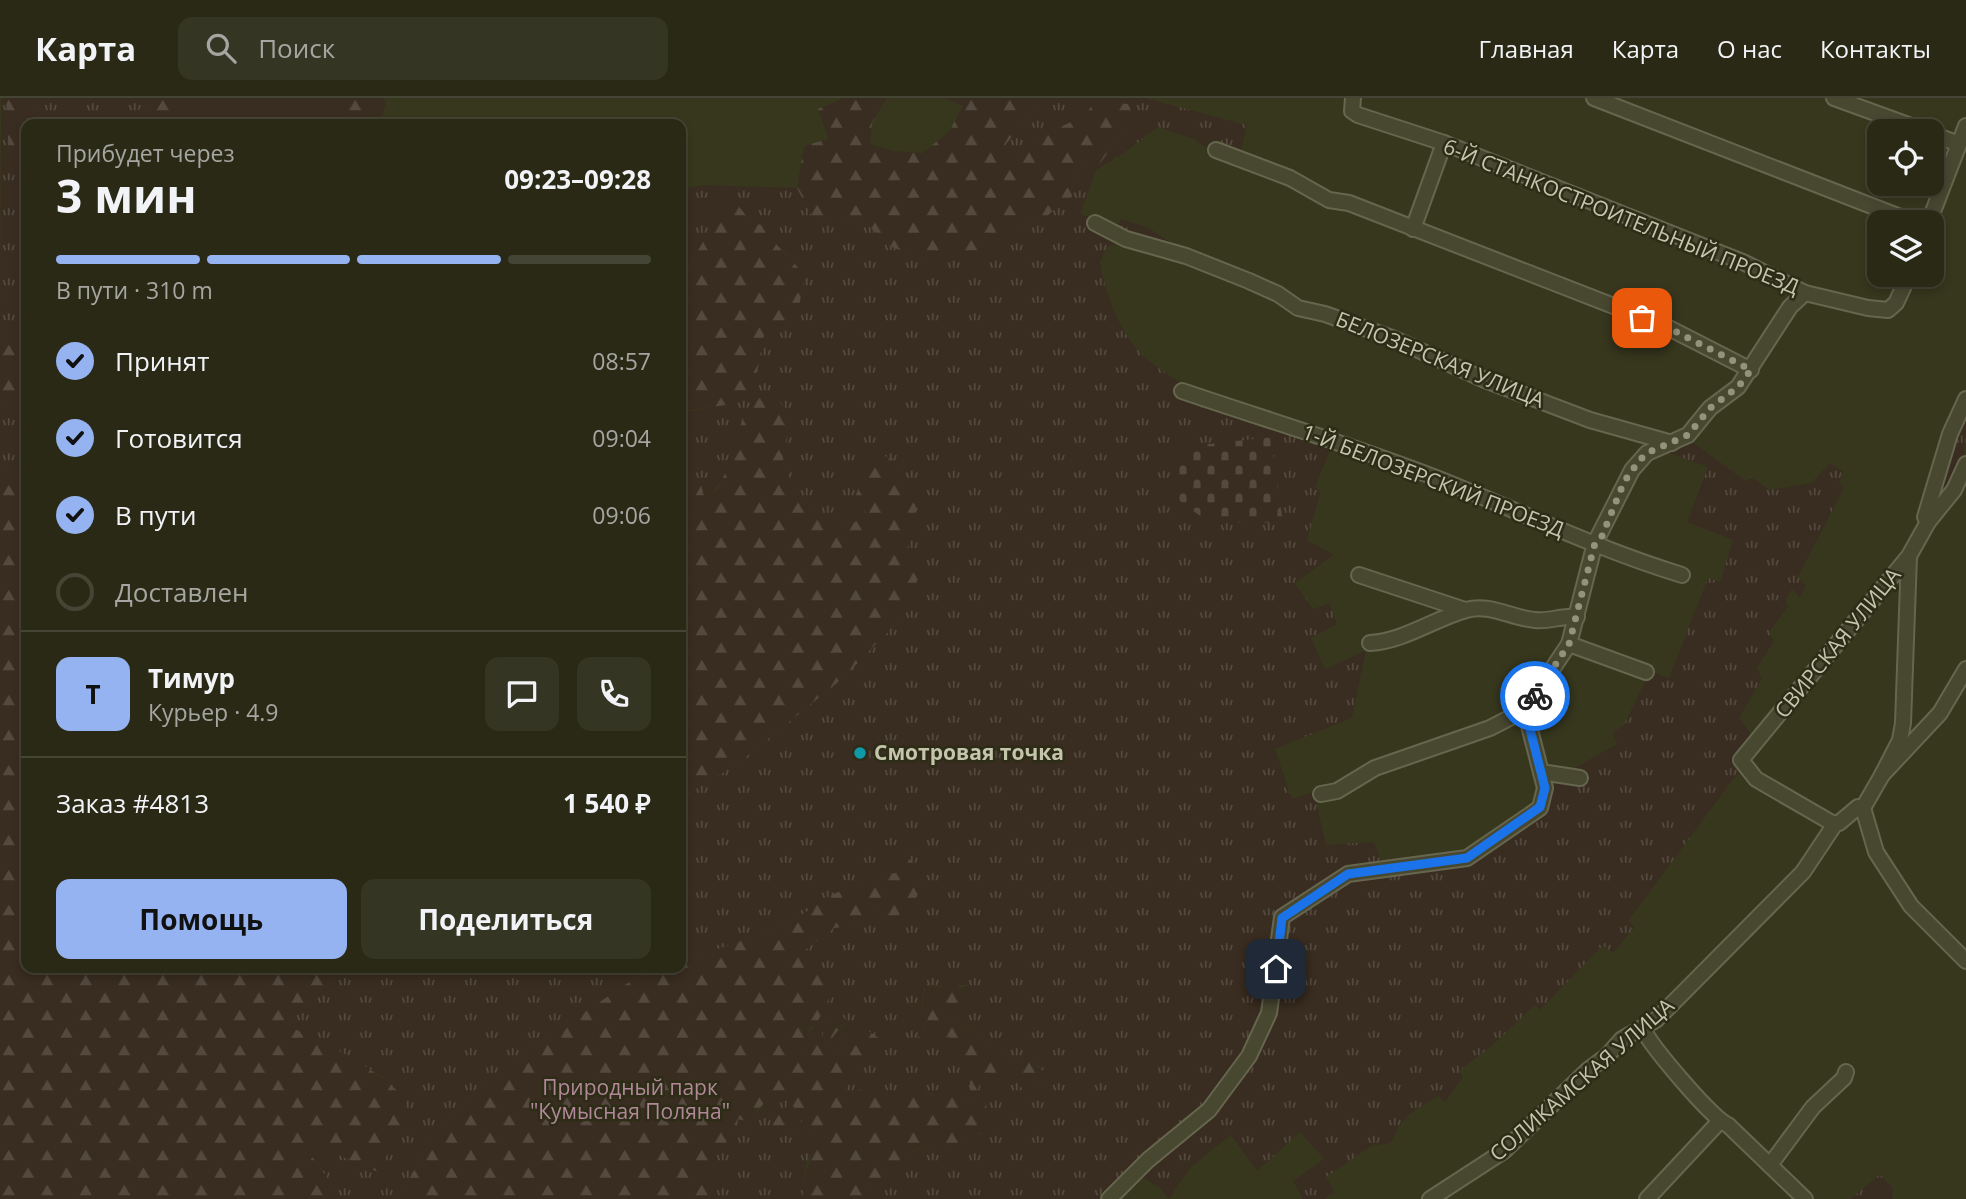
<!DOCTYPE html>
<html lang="ru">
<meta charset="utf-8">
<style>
:root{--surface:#292916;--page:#353523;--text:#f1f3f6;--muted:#a5a6a1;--line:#454535;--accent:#95b2f1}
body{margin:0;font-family:"Open Sans",sans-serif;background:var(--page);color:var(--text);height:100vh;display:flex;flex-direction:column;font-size:26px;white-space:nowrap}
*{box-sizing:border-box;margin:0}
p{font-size:23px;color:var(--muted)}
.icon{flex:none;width:38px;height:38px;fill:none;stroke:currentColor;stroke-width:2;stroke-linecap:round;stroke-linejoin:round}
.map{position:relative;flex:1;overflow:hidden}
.side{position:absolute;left:21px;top:21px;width:665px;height:854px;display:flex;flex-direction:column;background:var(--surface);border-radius:14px;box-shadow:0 4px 10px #0003,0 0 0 2px var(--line)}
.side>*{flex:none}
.tools{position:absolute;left:1867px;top:21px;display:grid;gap:14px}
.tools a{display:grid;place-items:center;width:77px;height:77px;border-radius:14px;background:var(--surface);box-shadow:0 4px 10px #0003,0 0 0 2px var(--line);font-size:35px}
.pin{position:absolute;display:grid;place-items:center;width:60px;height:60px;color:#fff;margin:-30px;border-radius:14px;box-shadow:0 4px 10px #0006}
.courier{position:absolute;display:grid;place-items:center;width:70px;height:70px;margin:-35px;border:5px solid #1a73e8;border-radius:50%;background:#fff;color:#222;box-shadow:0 2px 9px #0007}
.headline em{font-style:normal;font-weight:700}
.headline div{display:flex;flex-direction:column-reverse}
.headline{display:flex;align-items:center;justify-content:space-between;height:119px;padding:0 35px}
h1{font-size:46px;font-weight:700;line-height:52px}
.bar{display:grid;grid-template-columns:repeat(4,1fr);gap:10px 7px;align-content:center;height:84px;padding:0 35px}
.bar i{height:9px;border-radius:5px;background:var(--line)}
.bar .on{background:var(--accent)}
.bar p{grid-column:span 4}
.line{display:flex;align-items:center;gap:18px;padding:0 35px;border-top:2px solid var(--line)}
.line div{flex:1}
.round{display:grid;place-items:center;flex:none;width:74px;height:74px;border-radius:14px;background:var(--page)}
ol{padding:0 35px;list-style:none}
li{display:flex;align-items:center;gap:21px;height:77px}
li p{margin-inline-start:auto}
li .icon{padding:7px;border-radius:50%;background:var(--accent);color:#111;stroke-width:4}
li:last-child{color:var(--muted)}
li i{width:38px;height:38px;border:4px solid var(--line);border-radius:50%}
.primary-button{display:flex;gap:14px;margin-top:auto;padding:14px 35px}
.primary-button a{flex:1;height:80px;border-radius:14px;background:var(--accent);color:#111;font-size:28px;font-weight:700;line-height:80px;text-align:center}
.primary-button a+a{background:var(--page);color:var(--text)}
header{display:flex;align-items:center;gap:42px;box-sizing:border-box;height:98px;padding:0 35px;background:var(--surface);border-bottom:2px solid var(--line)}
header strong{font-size:33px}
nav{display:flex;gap:38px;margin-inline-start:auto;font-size:24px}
.search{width:490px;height:63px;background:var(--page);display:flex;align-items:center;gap:18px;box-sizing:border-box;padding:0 24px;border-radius:14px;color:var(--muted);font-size:26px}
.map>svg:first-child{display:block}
.grass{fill:url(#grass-tufts)}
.forest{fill:url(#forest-firs)}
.cemetery{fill:url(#cemetery-stones)}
.pitch{fill:#392c20}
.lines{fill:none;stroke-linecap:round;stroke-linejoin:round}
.minor-casing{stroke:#66664f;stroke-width:18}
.minor{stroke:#484831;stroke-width:14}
.done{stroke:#93937a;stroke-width:7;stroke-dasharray:0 12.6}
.route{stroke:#1a73e8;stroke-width:9}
.culture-dot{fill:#0f9aa8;stroke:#2c2c17;stroke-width:2.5}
.labels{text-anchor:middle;stroke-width:5;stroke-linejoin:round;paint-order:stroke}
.street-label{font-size:21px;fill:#c5c5ab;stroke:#2c2c17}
.poi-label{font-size:21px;font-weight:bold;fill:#c5c5ab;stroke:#2c2c17;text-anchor:start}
.park-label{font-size:21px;fill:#b18898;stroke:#2c2c17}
</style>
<header>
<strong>Карта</strong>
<div class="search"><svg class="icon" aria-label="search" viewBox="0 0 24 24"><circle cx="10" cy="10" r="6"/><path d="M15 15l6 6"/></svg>Поиск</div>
<nav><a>Главная</a><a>Карта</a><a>О нас</a><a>Контакты</a></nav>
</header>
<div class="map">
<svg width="1966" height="1101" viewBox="0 0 1966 1101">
<defs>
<pattern id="grass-tufts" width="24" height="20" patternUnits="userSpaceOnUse" patternTransform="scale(1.75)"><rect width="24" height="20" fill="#392c20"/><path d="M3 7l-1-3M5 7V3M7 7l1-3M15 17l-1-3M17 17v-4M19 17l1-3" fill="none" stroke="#54493e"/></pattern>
<pattern id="forest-firs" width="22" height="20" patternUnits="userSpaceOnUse" patternTransform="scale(1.75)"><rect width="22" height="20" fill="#392c20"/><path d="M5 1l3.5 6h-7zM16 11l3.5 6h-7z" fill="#54493e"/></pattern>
<pattern id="cemetery-stones" width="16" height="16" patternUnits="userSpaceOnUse" patternTransform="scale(1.75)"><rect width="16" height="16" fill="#392c20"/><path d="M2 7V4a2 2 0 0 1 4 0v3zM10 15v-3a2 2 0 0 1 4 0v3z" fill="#54493e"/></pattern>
</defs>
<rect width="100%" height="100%" fill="#37371e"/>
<g class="grass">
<path d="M1,0H6L9,57L26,100V198L18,220L0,243Z"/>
<path d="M36,0H147C136,35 68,26 38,26Z"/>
<path d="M1043,0H1145L1247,27L1241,54L1214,55L1193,41L1158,29L1120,58L1096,72L1080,116L1118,129L1121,121L1147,129L1181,151L1127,143L1107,149L1100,164C1104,191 1118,230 1137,251C1175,295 1278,325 1332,348L1315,389L1321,393L1307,442L1334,457L1295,485L1313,511L1329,505L1337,526L1311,540L1325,571L1366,552L1352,620L1275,651L1292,701L1314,694L1326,747L1374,744L1383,767L1459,759L1485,745L1573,671L1617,646L1612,635L1624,627L1650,573L1669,580L1708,480L1720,484L1733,442L1687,424L1708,369L1664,353L1691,343L1747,384L1751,379L1770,392L1811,385L1830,365L1844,374L1839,384L1844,390L1798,479L1806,488L1800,500L1792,491L1785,502L1789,508L1769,534L1774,543L1757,570L1762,581L1739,620L1755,641L1740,672L1628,823L1635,829L1613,855L1603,847L1540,912L1535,907L1495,945L1459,973L1463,979L1445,1004L1439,998C1414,1013 1402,1016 1391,1045L1371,1048L1326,1079L1334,1093L1325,1101H1303L1293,1083L1324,1061L1300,1034L1257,1073L1231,1037L1190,1070L1169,1101L1159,1089L1143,1080L1134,1088L1126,1086L1112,1101H869L862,1095L883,1081L884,1084L891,1080L896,1069L893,1065L923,1049L958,1047L974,1036H982L986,1013L975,999L980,986L990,979L1012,977L1020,981L1018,988L1029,986L1040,989L1041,970L1027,962L1023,964C1017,961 1007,960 1003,956C988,943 972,926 951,925L950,918L967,887L929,888L925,883L921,911L928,921L921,931L945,940L950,938V942C969,954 968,978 973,999C962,1005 935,1000 924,993L895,1004L879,995L856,994L852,998L845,997C845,981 869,960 880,950L863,929L853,933L841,948L842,954L831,950L828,945L844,927L829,919L824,938L806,952C804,937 811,933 818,922C823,914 825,898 828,889L799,856L834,830L854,827L873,810L891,822L916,801L921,782L901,754V766L896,776L882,784L828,799L787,827L681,864V700L737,666L843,580L900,521L927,449L907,454C918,410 916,400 893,361L868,418L850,426L807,410L791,385L783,361L789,322L744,313C739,347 729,378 705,404L699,382L681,385V318L687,313L726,307L764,236L797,219L788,157L775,145V130L752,125L736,105L710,131L681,182V91L703,87L797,90L815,124L862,122L892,149L929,163L1005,143L1025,125L1043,122L1075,88L1074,72L1082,69L1096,72L1117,40L1132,27L1085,18L1035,40L1018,58L1002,51Z"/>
<path d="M681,217L696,228L693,248L681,267Z"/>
<path d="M0,303L26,336L16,370L0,366Z"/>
<path d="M1966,308C1966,364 1966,366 1931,408C1944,375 1954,342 1966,308Z"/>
<path d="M342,870H664L637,879L512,963L440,1027L398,1101H342L312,1058L317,1048L385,980L286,927Z"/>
<path d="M779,995L790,1003L784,1013L777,1016L794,1007L802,1023L801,1029L810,1034C814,1059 798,1077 804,1101H717V1095L708,1091L703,1069L736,1034L738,1021L749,1024L773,996Z"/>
<path d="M1880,1076L1893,1091L1892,1101H1851Z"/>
</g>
<g class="forest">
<path d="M6,0H36L38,26H26V100L9,57Z"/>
<path d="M147,0H384L386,5L380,26H117L144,8Z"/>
<path d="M844,0H887L872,25L870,46L893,53L922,55L949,34L963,8L944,0H1043L1002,51L1018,58L1035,40L1085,18L1094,4L1130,6L1132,27L1117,40L1096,72L1082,69L1074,72L1075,88L1070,104L1058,108L1043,122L1025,125L1005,143L983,153L929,163L892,149L862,122L815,124L797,90L804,48L828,41L818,11Z"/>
<path d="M724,105H736L752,125L775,130V145L805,177L797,219L764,237L754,291L726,307L687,312L681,318V267L693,248L696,228L681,217V182L710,132L706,121Z"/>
<path d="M26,198V336L0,303V243L18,220Z"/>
<path d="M762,298L781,305L789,322L783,361L791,385L807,410L850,426L868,418L856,397L871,353L893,361L907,385L915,389L916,419L907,453L927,448L926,463L900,521L843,580L737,666L681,700V385L700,382L705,403L718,390L733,359L744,313Z"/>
<path d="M26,340V870H342L286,927C328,946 372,967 404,999L406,1021L378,1074L317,1048L312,1059L342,1101H0V366L16,370Z"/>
<path d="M901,753C932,778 924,803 891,822L873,810L854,827L834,830L800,856L828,889L830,898L817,925L809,930L806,951L823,938C822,927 828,919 838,914L846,922L828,945L831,950L842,954L841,941L847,933L863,929L880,941V950L869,964L860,968L862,971L858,980L845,990L846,997L852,998C861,989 867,989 879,991V995L895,1004L916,990L932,998L954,996L967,1002L973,999C967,978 970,954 949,942V938L938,947L917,941L928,921L921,917L925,891L922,885L914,884V877L927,875L929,879L925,883L929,888L941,889L946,884L955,885L960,890L968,887L972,899L958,916L950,918L951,925C972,927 988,943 1003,956C1007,960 1017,961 1023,964L1027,962L1048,976L1045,987L1040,989L1029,986L1023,990L1018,988L1020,981L1006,977L1001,982L990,979L986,985L980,986L975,998H987L986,1013L995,1010L998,1012L997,1021L989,1033L974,1036L958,1047L923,1049L911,1054V1059L894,1065L898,1075L891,1080L893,1086L890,1090H885L882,1081L879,1091L871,1093L867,1090L862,1095L869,1101H804C800,1083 806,1075 811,1059L807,1047L811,1038L810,1034L804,1038L798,1035L802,1023L793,1008L788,1012L789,1030L782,1038L773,1034L770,1020L784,1013L790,1003L779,995L773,997L755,1014L760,1017L754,1025L738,1021L736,1034L704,1069L714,1078L709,1091L717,1095V1101H398L440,1027L512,963L637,879L664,870H681V864L787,827L828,799L868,779L882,784L886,776L896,775L901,766Z"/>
</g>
<path class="cemetery" d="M1271,339L1283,425L1207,423L1176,400L1175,350Z"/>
<path class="pitch" d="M191,0H343L346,12L342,26H164Z"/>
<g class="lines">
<g class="minor-casing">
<g id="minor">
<path d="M1353,0L1352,13L1358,17L1444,45L1743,164L1805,195L1868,210L1888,212L1896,205L1909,177"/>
<path d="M1594,0L1913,124"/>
<path d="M1834,0L1925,33"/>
<path d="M1932,36L1959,46"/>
<path d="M1216,52L1290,80L1329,102L1349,105L1665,228L1751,272"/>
<path d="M1929,124L1966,28"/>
<path d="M1095,125L1126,141L1186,158L1249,183L1278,196L1298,210L1325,216L1392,240L1485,282L1590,322L1672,345"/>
<path d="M1413,131L1444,45"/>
<path d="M1182,293C1270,323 1358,349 1444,383C1523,415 1600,452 1682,477"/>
<path d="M1966,366L1954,392L1928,424L1909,458L1741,662L1756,681L1832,725H1839L1858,709L1863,710L1876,754L1911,808L1966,863"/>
<path d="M1928,424L1925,419L1950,336L1966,301"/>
<path d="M1359,477L1465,512"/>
<path d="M1370,545C1404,543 1434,521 1466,512C1490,505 1511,520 1535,522C1549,524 1563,517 1577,519"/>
<path d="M1569,546L1646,574"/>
<path d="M1541,674L1580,680"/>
<path d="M1882,677L1900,642L1903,625L1909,458"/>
<path d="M1321,696L1337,693L1375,670L1490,630L1525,612L1569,546L1595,445L1632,372L1647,355L1688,337L1710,310L1738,289L1790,209L1805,195"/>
<path d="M1863,710L1882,677L1940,615L1966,571"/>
<path d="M1643,931C1651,948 1713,1022 1728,1027L1805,1101"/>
<path d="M1770,1067L1813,1009L1844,980L1846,974"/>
<path d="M1109,1101L1148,1062L1209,1012L1249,958L1269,915L1282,819L1348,776L1467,760L1540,710L1545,690L1525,612"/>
<path d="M1430,1101L1504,1053L1588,972L1607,958L1622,941L1656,922L1803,774L1835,726"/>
<path d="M1647,1101L1719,1024"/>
</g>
</g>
<use href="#minor" class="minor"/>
</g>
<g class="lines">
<path class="done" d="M1535,598L1569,546L1595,445L1602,438L1624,384L1639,363L1647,355L1688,337L1710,310L1738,289L1751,272L1665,228L1642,220"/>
<path class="route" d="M1276,871L1282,820L1348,776L1467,760L1540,709L1545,690L1525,612L1535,598"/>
</g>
<circle class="culture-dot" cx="860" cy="655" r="7"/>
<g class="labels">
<g class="street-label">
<text transform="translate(1621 119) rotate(22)" y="7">6-Й СТАНКОСТРОИТЕЛЬНЫЙ ПРОЕЗД</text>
<text transform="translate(1440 262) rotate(22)" y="7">БЕЛОЗЕРСКАЯ УЛИЦА</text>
<text transform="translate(1433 383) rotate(21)" y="7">1-Й БЕЛОЗЕРСКИЙ ПРОЕЗД</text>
<text transform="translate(1838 545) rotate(-51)" y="7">СВИРСКАЯ УЛИЦА</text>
<text transform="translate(1582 982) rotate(-41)" y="7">СОЛИКАМСКАЯ УЛИЦА</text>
</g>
<g class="poi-label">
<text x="874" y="662">Смотровая точка</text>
</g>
<g class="park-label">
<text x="630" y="997">Природный парк<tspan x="630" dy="24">"Кумысная Поляна"</tspan></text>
</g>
</g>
</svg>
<div class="tools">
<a><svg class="icon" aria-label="locate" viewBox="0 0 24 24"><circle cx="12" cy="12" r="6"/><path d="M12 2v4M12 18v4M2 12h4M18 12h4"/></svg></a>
<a><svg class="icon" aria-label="layers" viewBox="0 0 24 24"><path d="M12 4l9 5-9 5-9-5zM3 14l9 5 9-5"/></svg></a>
</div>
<div class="pin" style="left:1642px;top:220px;background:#ea580c"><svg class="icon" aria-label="bag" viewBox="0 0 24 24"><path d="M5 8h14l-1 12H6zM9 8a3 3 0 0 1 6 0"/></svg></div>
<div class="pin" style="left:1276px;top:871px;background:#1f2937"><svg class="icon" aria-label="home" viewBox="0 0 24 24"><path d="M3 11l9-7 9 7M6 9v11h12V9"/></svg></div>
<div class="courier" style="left:1535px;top:598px"><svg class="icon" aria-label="bike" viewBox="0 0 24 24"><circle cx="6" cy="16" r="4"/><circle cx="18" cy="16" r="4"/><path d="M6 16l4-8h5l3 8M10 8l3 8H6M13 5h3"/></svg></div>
<section class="side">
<div class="headline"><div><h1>3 мин</h1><p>Прибудет через</p></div><em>09:23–09:28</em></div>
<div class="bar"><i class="on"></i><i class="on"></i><i class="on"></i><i></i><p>В пути · 310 m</p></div>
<ol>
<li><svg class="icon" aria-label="check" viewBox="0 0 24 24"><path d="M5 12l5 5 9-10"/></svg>Принят<p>08:57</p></li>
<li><svg class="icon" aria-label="check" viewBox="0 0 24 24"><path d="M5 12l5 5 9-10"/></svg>Готовится<p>09:04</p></li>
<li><svg class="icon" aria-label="check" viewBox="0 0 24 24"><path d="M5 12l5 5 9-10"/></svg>В пути<p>09:06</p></li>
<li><i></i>Доставлен</li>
</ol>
<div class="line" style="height:126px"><b class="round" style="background:var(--accent);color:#111">Т</b><div><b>Тимур</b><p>Курьер · 4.9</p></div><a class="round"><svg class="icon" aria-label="chat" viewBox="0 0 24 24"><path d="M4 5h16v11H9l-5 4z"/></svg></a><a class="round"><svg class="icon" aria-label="phone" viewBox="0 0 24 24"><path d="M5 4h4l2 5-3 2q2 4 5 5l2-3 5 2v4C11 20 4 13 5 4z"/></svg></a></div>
<div class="line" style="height:91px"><div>Заказ #4813</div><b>1 540 ₽</b></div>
<div class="primary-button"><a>Помощь</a><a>Поделиться</a></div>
</section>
</div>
